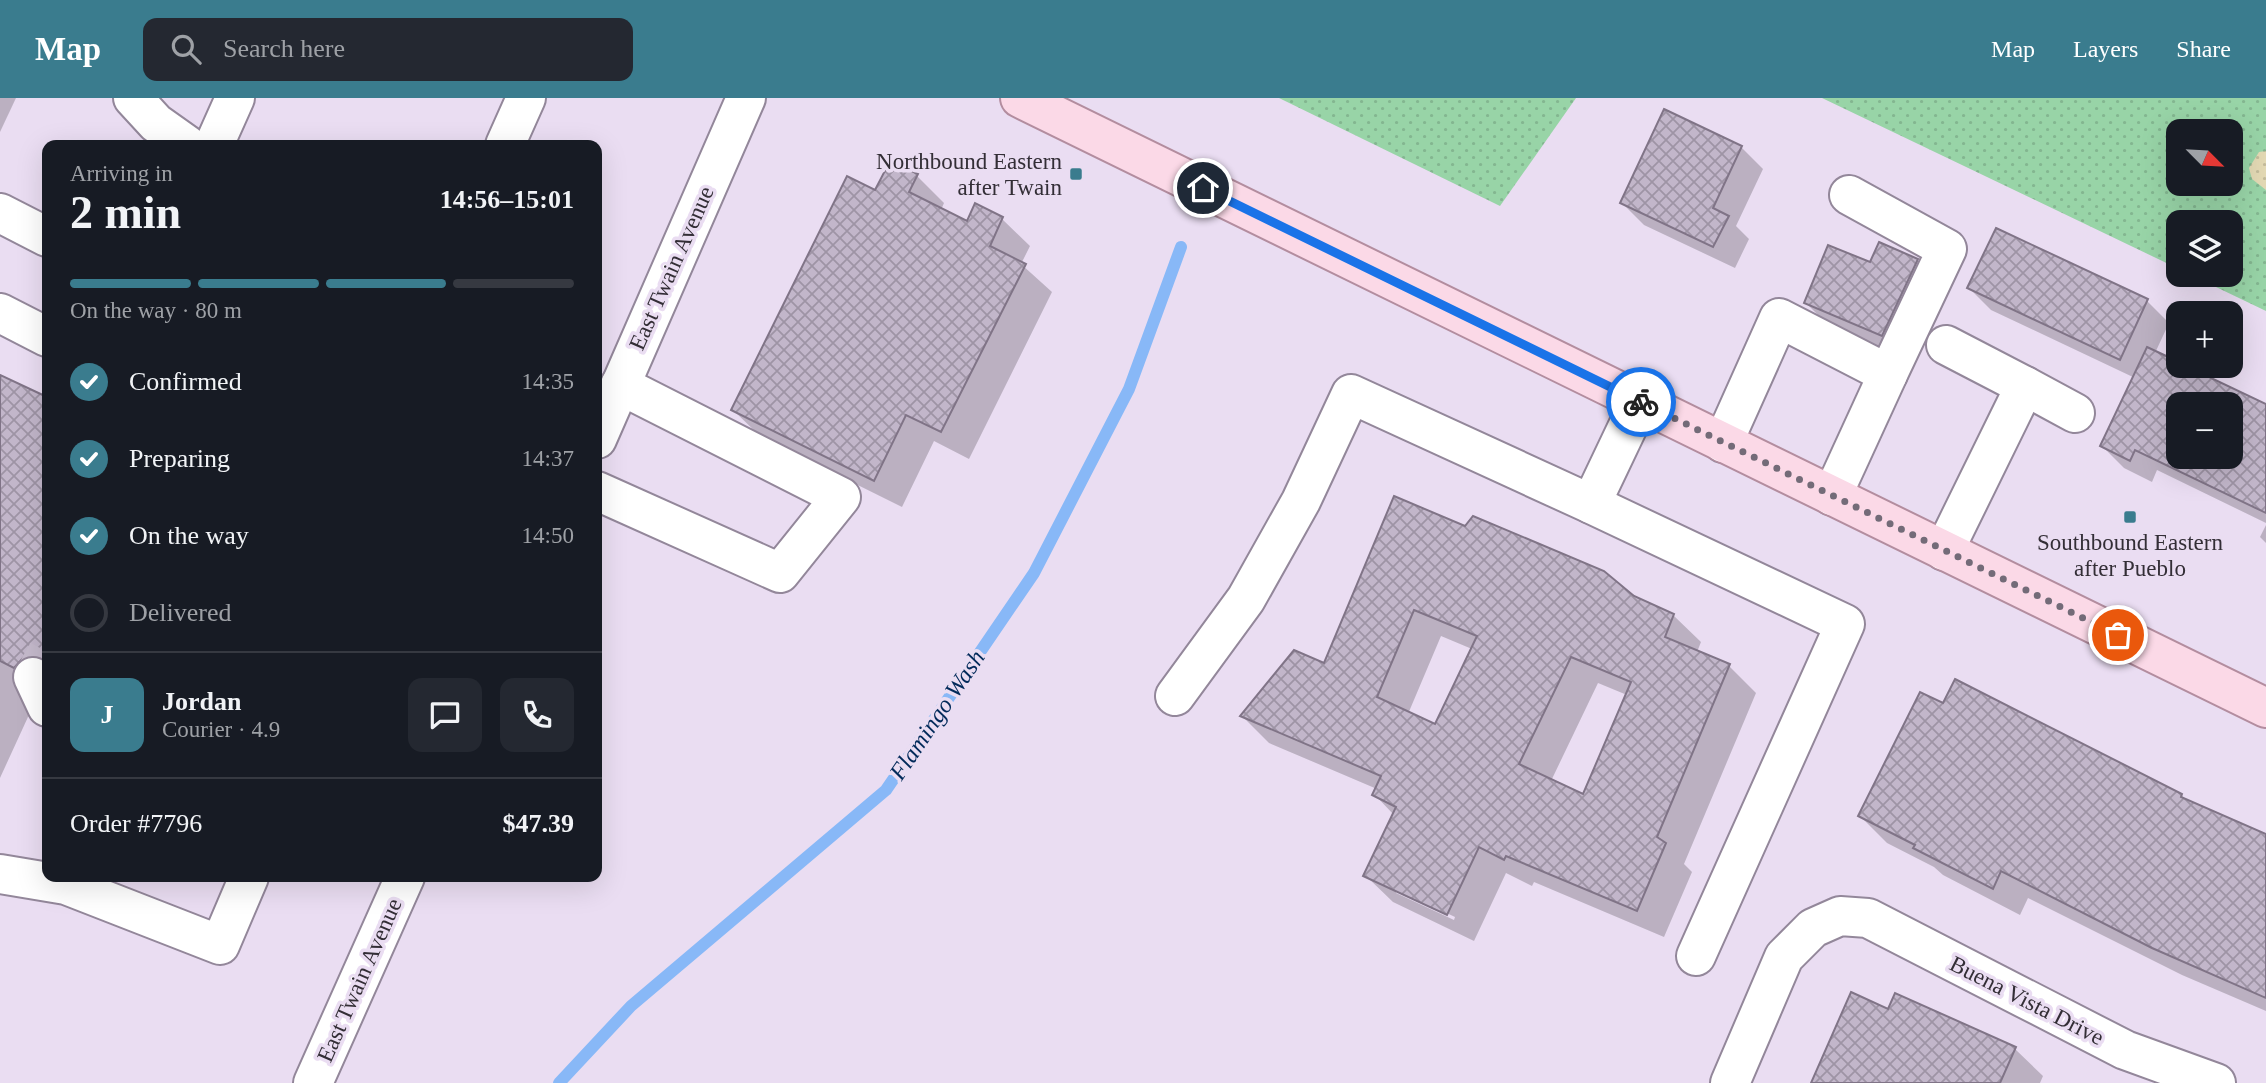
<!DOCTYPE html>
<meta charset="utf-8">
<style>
:root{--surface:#171b24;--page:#242831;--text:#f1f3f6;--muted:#9ea1a6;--line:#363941;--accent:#3a7c8e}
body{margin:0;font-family:Georgia,serif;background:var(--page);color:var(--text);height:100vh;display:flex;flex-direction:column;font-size:26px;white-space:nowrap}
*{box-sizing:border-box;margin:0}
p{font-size:23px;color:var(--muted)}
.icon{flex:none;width:38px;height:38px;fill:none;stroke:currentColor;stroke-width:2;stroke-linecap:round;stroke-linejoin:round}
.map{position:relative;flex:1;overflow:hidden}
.drawer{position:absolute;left:42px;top:42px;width:560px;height:742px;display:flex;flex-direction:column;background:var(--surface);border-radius:14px;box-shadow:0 7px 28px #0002}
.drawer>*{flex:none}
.needle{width:46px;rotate:114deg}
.fabs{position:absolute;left:2166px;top:21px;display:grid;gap:14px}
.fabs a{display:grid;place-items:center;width:77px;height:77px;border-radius:14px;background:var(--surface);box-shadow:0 7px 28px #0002;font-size:35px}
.pin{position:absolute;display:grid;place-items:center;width:60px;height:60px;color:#fff;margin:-30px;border:4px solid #fff;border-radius:50%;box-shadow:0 2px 7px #0007}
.courier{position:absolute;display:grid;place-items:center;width:70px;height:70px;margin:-35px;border:5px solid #1a73e8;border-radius:50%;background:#fff;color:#222;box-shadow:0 2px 9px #0007}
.head em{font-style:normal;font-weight:700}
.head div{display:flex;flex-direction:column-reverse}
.head{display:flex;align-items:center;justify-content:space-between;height:119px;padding:0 28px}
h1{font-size:46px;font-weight:700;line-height:52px}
.bar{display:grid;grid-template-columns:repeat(4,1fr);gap:10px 7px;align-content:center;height:84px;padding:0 28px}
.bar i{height:9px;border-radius:5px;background:var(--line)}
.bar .active{background:var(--accent)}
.bar p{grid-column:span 4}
.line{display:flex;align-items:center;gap:18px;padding:0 28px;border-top:2px solid var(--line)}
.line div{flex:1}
.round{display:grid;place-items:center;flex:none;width:74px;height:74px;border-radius:14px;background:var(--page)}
ol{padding:0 28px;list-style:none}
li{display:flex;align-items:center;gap:21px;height:77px}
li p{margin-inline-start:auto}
li .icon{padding:7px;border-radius:50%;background:var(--accent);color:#fff;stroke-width:4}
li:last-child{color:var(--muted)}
li i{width:38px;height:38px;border:4px solid var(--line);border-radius:50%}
header{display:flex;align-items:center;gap:42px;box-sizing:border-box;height:98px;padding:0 35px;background:var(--accent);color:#fff}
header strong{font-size:33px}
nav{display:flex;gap:38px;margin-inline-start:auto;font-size:24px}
.search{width:490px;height:63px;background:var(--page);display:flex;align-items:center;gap:18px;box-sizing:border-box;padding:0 24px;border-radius:14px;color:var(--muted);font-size:26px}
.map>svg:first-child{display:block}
.grass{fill:url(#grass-dots);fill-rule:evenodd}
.sand{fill:url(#sand-dots)}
.shadow{fill:#0003;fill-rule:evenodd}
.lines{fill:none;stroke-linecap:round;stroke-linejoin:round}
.stream{stroke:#88b8f7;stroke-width:12}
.building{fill:url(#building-cross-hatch);stroke:#807487;stroke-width:2;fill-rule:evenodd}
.minor-tunnel{stroke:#c5bacc;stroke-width:38;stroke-dasharray:38 19;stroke-linecap:butt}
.minor-casing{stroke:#93879a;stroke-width:42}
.major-casing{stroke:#b38d9f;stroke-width:42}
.minor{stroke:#fff;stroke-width:38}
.major{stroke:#fbd9e7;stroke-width:38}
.done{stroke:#736b78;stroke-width:7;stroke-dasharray:0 12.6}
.route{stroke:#1a73e8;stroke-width:9}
.poi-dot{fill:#3a7c8e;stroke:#eaddf2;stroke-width:2.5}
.labels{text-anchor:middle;stroke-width:7;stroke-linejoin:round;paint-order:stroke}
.poi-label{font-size:23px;fill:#332e36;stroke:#eaddf2;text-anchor:end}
.street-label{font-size:23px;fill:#332e36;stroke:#eaddf2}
.water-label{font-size:24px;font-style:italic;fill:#022a5a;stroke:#eaddf2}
</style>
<header>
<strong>Map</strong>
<div class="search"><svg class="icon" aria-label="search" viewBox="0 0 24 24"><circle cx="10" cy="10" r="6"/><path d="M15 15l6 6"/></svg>Search here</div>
<nav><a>Map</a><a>Layers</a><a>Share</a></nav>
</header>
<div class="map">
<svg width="2266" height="985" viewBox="0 0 2266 985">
<defs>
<pattern id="grass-dots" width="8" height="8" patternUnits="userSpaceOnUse" patternTransform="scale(1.75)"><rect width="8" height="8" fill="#98d4a7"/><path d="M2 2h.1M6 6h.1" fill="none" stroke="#83b690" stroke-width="1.8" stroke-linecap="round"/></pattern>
<pattern id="sand-dots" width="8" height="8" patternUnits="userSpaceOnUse" patternTransform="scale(1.75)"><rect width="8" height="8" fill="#e3d9b4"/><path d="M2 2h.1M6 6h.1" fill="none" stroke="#c3bb9b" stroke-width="1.8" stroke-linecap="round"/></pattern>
<pattern id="building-cross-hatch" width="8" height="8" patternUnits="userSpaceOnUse" patternTransform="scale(1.75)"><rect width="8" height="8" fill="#c2b6ca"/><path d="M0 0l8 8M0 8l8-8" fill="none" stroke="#9e94a5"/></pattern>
</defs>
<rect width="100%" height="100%" fill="#eaddf2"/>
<g class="grass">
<path d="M1279,0H1576L1500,108Z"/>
<path d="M1822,0H2266V213L2191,177H2231V124H2179V171ZM2179,33H2231V86H2179Z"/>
</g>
<path class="sand" d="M2266,53V92L2252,81L2249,70L2259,54Z"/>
<g class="shadow">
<path d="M0,0H16L0,34Z"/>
<path d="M1741,49L1763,71L1736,128L1749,141L1735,170L1644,127L1622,105Z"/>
<path d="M917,78L944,105L941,112L967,125L976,108L1002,121L1030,148L1021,166L1052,194L969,361L934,343L902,409L761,339L733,312L876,95Z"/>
<path d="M1917,162L1939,184L1904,259L1828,227L1806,205L1871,167Z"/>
<path d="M1969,190L2147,203L2169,225L2155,255L2266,308V425L2157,372L2152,384L2124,370L2102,348L2135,280L1991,212ZM2179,306H2231V359H2179Z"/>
<path d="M0,279L47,301V591L39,595L0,680Z"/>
<path d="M1395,400L1673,517L1701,544L1697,554L1729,568L1756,595L1684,766L1692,774L1664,839L1534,784L1532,788L1506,775L1474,843L1393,804L1365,777L1394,717L1375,697L1377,691L1269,645L1242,618L1325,567ZM1441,538L1472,551L1436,629L1408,616ZM1598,585L1627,597L1584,699L1551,683ZM1396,791L1455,819L1454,822L1396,795Z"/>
<path d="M2266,427V445L2260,439Z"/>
<path d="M1943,607L2181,697L2188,704L2266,738V913L2182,877L2028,800L2020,817L1943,777L1934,769L1887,745L1860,718Z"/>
<path d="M1896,897L2015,951L2043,978L2040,985H1813L1889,913Z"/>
</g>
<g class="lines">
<path class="stream" d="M559,985L631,908L886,692L1034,475L1129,291L1181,149"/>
</g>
<g class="building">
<path d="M1664,11L1742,48L1713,110L1729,118L1713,149L1620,105Z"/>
<path d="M890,63L918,76L909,94L967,123L975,105L1003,119L990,148L1026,166L941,334L906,317L874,383L731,312L847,78L875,92Z"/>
<path d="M1996,130L2148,201L2120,262L1967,190Z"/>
<path d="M1879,144L1918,161L1882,238L1804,205L1828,147L1870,164Z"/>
<path d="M2147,249L2179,264V268H2186L2266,306V415L2135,352L2130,363L2100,348ZM2179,306H2231V359H2179Z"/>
<path d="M0,277L47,299V563L36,557L24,559L14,570L0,563Z"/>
<path d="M1394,398L1465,428L1473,418L1604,473L1634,498L1674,516L1665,539L1730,566L1657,739L1666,745L1637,813L1506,758L1504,762L1479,749L1447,817L1363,778L1396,709L1372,697L1381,678L1240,618L1294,552L1324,565ZM1414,512L1477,538L1435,626L1377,599ZM1571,559L1631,584L1583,696L1519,666Z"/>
<path d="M1955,581L2182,696L2181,699L2266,736V900L2152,850L2001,773L1993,791L1913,750L1915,747L1858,718L1920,594L1943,605Z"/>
<path d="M1851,894L1888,911L1895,895L2016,949L2000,985H1811Z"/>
</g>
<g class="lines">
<path class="minor-tunnel" d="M33,579L47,554"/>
<g class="minor-casing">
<g id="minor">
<path d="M133,0L156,25L187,47"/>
<path d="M214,47L235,0"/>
<path d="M505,47L526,0"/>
<path d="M0,115L47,139"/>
<path d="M0,215L47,239"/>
<path d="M2025,288L2075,315"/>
<path d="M1640,303L1591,406L1845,526L1696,858"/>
<path d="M597,341L746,0"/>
<path d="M1723,345L1779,220L1888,276L1947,151L1849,97"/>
<path d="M597,393L780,475L841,399L620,287"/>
<path d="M1832,398L1888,276"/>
<path d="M1944,453L2025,288L1946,247"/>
<path d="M33,579L47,609"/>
<path d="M1175,598L1246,501L1301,403L1351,296L1591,406"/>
<path d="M0,776L66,787L220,847L249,779"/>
<path d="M313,985L405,779"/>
<path d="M1730,985L1784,859L1813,830L1840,818L1868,820L2125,952L2216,985"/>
</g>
</g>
<g class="major-casing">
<path id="major" d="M1020,0L2266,610"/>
</g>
<use href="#minor" class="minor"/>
<use href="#major" class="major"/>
</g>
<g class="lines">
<path class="done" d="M1641,304L2118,537"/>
<path class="route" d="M1203,90L1641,304"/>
</g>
<g class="poi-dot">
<rect x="1069" y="69" width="14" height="14" rx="3.5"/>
<rect x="2123" y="412" width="14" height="14" rx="3.5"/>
</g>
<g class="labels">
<g class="poi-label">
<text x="1062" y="71">Northbound Eastern<tspan x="1062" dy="26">after Twain</tspan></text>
<text x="2130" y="452" text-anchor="middle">Southbound Eastern<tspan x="2130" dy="26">after Pueblo</tspan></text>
</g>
<g class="street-label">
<text transform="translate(671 170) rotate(-66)" y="8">East Twain Avenue</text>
<text transform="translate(359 882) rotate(-66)" y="8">East Twain Avenue</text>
<text transform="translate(2027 902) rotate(27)" y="8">Buena Vista Drive</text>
</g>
<g class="water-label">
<text transform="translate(937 617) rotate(-56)" y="8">Flamingo Wash</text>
</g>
</g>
</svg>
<div class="fabs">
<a><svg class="needle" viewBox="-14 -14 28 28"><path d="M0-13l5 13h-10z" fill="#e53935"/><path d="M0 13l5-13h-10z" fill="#9ea1a6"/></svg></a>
<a><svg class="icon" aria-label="layers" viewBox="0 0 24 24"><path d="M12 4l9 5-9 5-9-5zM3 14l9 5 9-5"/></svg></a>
<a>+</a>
<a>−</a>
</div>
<div class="pin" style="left:2118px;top:537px;background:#ea580c"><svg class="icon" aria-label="bag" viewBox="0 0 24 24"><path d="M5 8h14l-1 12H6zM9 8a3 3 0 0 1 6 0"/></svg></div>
<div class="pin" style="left:1203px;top:90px;background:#1f2937"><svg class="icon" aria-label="home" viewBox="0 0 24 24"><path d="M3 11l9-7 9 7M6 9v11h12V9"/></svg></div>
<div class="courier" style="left:1641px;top:304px"><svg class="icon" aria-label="bike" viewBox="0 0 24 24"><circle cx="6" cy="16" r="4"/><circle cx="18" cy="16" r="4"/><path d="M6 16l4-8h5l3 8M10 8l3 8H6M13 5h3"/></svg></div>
<section class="drawer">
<div class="head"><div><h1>2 min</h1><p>Arriving in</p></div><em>14:56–15:01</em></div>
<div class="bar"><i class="active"></i><i class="active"></i><i class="active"></i><i></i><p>On the way · 80 m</p></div>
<ol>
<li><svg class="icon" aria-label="check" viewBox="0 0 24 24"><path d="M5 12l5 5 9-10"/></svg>Confirmed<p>14:35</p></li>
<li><svg class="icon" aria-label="check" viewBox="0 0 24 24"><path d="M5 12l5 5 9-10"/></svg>Preparing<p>14:37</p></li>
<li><svg class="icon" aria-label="check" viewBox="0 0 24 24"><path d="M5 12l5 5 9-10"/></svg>On the way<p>14:50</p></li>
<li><i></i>Delivered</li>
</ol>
<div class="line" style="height:126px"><b class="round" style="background:var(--accent);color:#fff">J</b><div><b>Jordan</b><p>Courier · 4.9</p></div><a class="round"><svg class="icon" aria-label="chat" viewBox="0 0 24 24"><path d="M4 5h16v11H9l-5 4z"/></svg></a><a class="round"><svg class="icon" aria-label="phone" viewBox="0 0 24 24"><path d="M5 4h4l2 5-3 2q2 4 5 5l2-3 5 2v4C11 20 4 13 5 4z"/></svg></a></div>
<div class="line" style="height:91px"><div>Order #7796</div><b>$47.39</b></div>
</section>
</div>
